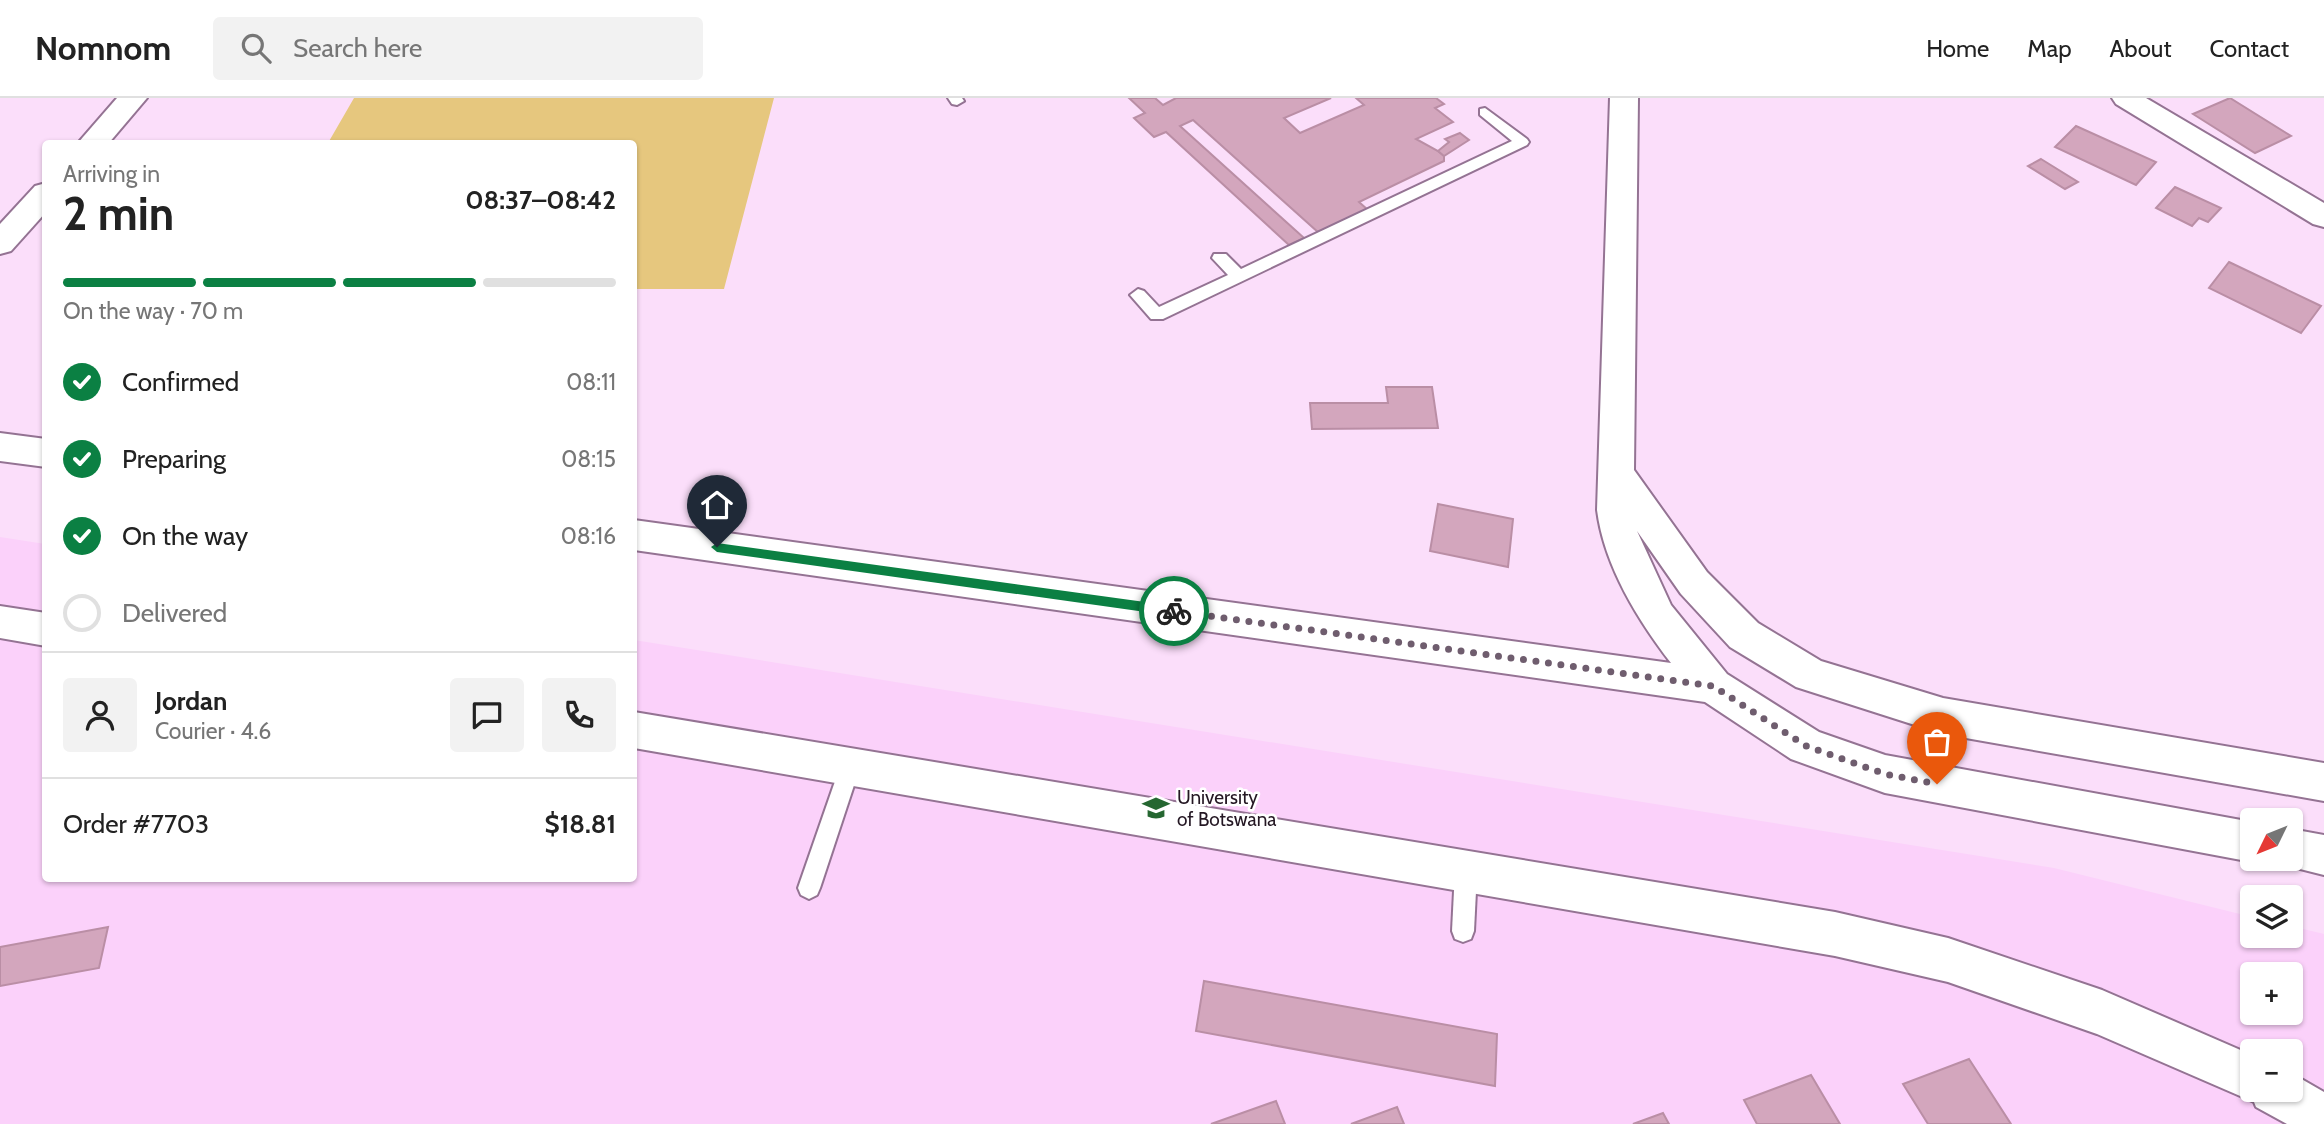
<!DOCTYPE html>
<meta charset="utf-8">
<style>
:root{--surface:#fff;--page:#f2f2f2;--text:#222;--muted:#767676;--line:#e0e0e0;--accent:#0b8043}
body{margin:0;font-family:Cabin,sans-serif;background:var(--page);color:var(--text);height:100vh;display:flex;flex-direction:column;font-size:26px;white-space:nowrap}
*{box-sizing:border-box;margin:0}
p{font-size:23px;color:var(--muted)}
.icon{flex:none;width:38px;height:38px;fill:none;stroke:currentColor;stroke-width:2;stroke-linecap:round;stroke-linejoin:round}
.map{position:relative;flex:1;overflow:hidden}
.panel{position:absolute;left:42px;top:42px;width:595px;height:742px;display:flex;flex-direction:column;background:var(--surface);border-radius:7px;box-shadow:0 2px 5px #0004}
.panel>*{flex:none}
.needle{width:46px;rotate:227deg}
.fabs{position:absolute;left:2240px;top:710px;display:grid;gap:14px}
.fabs a{display:grid;place-items:center;width:63px;height:63px;border-radius:7px;background:var(--surface);box-shadow:0 2px 5px #0004;font-size:35px}
.pin{position:absolute;display:grid;place-items:center;width:60px;height:60px;color:#fff;margin:-72px -30px;border-radius:50% 50% 50% 0;rotate:-45deg;box-shadow:0 0 7px #0007}
.pin .icon{rotate:45deg}
.courier{position:absolute;display:grid;place-items:center;width:70px;height:70px;margin:-35px;border:5px solid #0b8043;border-radius:50%;background:#fff;color:#222;box-shadow:0 2px 9px #0007}
.summary em{font-style:normal;font-weight:700}
.summary div{display:flex;flex-direction:column-reverse}
.summary{display:flex;align-items:center;justify-content:space-between;height:119px;padding:0 21px}
h1{font-size:46px;font-weight:700;line-height:52px}
.bar{display:grid;grid-template-columns:repeat(4,1fr);gap:10px 7px;align-content:center;height:84px;padding:0 21px}
.bar i{height:9px;border-radius:5px;background:var(--line)}
.bar .selected{background:var(--accent)}
.bar p{grid-column:span 4}
.line{display:flex;align-items:center;gap:18px;padding:0 21px;border-top:2px solid var(--line)}
.line div{flex:1}
.round{display:grid;place-items:center;flex:none;width:74px;height:74px;border-radius:7px;background:var(--page)}
ol{padding:0 21px;list-style:none}
li{display:flex;align-items:center;gap:21px;height:77px}
li p{margin-inline-start:auto}
li .icon{padding:7px;border-radius:50%;background:var(--accent);color:#fff;stroke-width:4}
li:last-child{color:var(--muted)}
li i{width:38px;height:38px;border:4px solid var(--line);border-radius:50%}
header{display:flex;align-items:center;gap:42px;box-sizing:border-box;height:98px;padding:0 35px;background:var(--surface);border-bottom:2px solid var(--line)}
header strong{font-size:33px}
nav{display:flex;gap:38px;margin-inline-start:auto;font-size:24px}
.search{width:490px;height:63px;background:var(--page);display:flex;align-items:center;gap:18px;box-sizing:border-box;padding:0 24px;border-radius:7px;color:var(--muted);font-size:26px}
.map>svg:first-child{display:block}
.built{fill:#fbd1fa;fill-rule:evenodd}
.green{fill:#e6c77e}
.building{fill:#d3a6bd;stroke:#ba8ea5;stroke-width:2}
.lines{fill:none;stroke-linecap:round;stroke-linejoin:round}
.lane-casing{stroke:#947393;stroke-width:4}
.street-casing{stroke:#947393;stroke-width:4}
.lane{fill:#fff;fill-rule:evenodd}
.street{fill:#fff;fill-rule:evenodd}
.route{fill:#0b8043}
.done{stroke:#6f5d6e;stroke-width:7;stroke-dasharray:0 12.6}
.labels{text-anchor:middle;stroke-width:5;stroke-linejoin:round;paint-order:stroke}
.poi-label{font-size:19px;fill:#241723;stroke:#fff;text-anchor:start}
</style>
<header>
<strong>Nomnom</strong>
<div class="search"><svg class="icon" aria-label="search" viewBox="0 0 24 24"><circle cx="10" cy="10" r="6"/><path d="M15 15l6 6"/></svg>Search here</div>
<nav><a>Home</a><a>Map</a><a>About</a><a>Contact</a></nav>
</header>
<div class="map">
<svg width="2324" height="1026" viewBox="0 0 2324 1026">
<rect width="100%" height="100%" fill="#fbdefa"/>
<path class="built" d="M0,439L45,446L46,780H634V542L2054,770L2252,819V838H2291V828L2324,836V1026H0ZM2252,877H2291V915H2252ZM2252,954H2291V992H2252Z"/>
<path class="green" d="M354,0H774L724,191H634V46L328,45Z"/>
<g class="building">
<path d="M1129,0H1155L1163,7L1176,0H1331L1284,20L1300,35L1364,7L1356,0H1436L1444,6L1435,10L1453,24L1416,41L1438,53L1444,58V63L1359,104L1368,112L1319,135L1193,22L1180,28L1304,140L1289,147L1166,34L1154,39L1134,20L1145,15Z"/>
<path d="M2230,0L2291,38L2255,55L2193,16Z"/>
<path d="M2076,28L2156,64L2136,87L2055,49Z"/>
<path d="M1460,35L1469,42L1444,58L1438,53L1449,44L1445,41Z"/>
<path d="M2041,61L2078,84L2065,91L2028,68Z"/>
<path d="M2175,89L2221,110L2208,124L2199,120L2192,128L2156,110Z"/>
<path d="M2229,164L2321,208L2301,235L2209,190Z"/>
<path d="M1386,289H1432L1438,330L1312,331L1310,305H1388Z"/>
<path d="M1438,406L1513,421L1508,469L1430,453Z"/>
<path d="M108,829L99,870L0,888V849Z"/>
<path d="M1204,883L1497,936L1495,988L1196,933Z"/>
<path d="M1969,961L2011,1026H1928L1903,986Z"/>
<path d="M1811,977L1840,1026H1757L1744,1002Z"/>
<path d="M1276,1003L1285,1026H1211Z"/>
<path d="M1397,1009L1404,1026H1351Z"/>
<path d="M1663,1015L1669,1026H1633Z"/>
</g>
<g class="lines">
<g class="lane-casing">
<g id="lane">
<path d="M948,0H962L964,3L957,7L952,6Z"/>
<path d="M1485,10L1527,41L1529,44L1527,47L1163,221H1151L1130,197L1138,191L1144,193L1159,209L1228,177L1212,160L1214,156H1226L1241,171L1512,43L1480,17V11Z"/>
<path d="M850,660L857,662L860,669L820,790L817,797L809,801L801,797L798,790L840,669L843,662Z"/>
<path d="M1466,763L1474,766L1477,773L1474,833L1471,841L1463,844L1455,841L1452,833L1455,773L1458,766Z"/>
</g>
</g>
<g class="street-casing">
<g id="street">
<path d="M117,0H147L108,46H77Z"/>
<path d="M1610,0H1638L1634,372L1707,474L1758,525L1821,563L1943,600L2324,665V703L1943,636L1796,589L1730,549L1681,496L1637,433L1671,507L1727,576L1819,634L1885,657L2252,724V761H2260L2252,764L1885,695L1791,661L1705,604L634,452V422L1671,565C1637,521 1604,467 1597,412Z"/>
<path d="M2112,0H2146L2324,105V129L2313,126L2116,6Z"/>
<path d="M46,85V114L11,153L0,156V126L35,88Z"/>
<path d="M0,335L46,341V369L0,363Z"/>
<path d="M0,508L46,515V548L0,540Z"/>
<path d="M634,614L1835,814L1948,840L2102,892L2252,957V992H2291V975L2324,994V1026H2287L2256,1009L2254,1004L2097,936L1948,884L1835,858L634,650Z"/>
<path d="M2291,731L2324,737V777L2276,765L2274,761H2291Z"/>
</g>
</g>
<use href="#lane" class="lane"/>
<use href="#street" class="street"/>
</g>
<path class="route" d="M717,445L1174,508L1179,513L1174,518L717,454L711,449Z"/>
<g class="lines">
<path class="done" d="M1174,513L1713,588L1806,648L1885,676L1937,686"/>
</g>
<defs>
<g id="university-bare" transform="scale(2.1)"><path d="M0-5L7-2L0 1L-7-2ZM-4 1L0 2.5L4 1V4Q0 6-4 4Z" fill="#256731" stroke="#fff" stroke-width="2.5" paint-order="stroke"/></g>
</defs>
<g fill-rule="evenodd">
<use href="#university-bare" x="1156" y="710"/>
</g>
<g class="labels">
<g class="poi-label">
<text x="1177" y="706">University<tspan x="1177" dy="22">of Botswana</tspan></text>
</g>
</g>
</svg>
<div class="fabs">
<a><svg class="needle" viewBox="-14 -14 28 28"><path d="M0-13l5 13h-10z" fill="#e53935"/><path d="M0 13l5-13h-10z" fill="#767676"/></svg></a>
<a><svg class="icon" aria-label="layers" viewBox="0 0 24 24"><path d="M12 4l9 5-9 5-9-5zM3 14l9 5 9-5"/></svg></a>
<a>+</a>
<a>−</a>
</div>
<div class="pin" style="left:1937px;top:686px;background:#ea580c"><svg class="icon" aria-label="bag" viewBox="0 0 24 24"><path d="M5 8h14l-1 12H6zM9 8a3 3 0 0 1 6 0"/></svg></div>
<div class="pin" style="left:717px;top:449px;background:#1f2937"><svg class="icon" aria-label="home" viewBox="0 0 24 24"><path d="M3 11l9-7 9 7M6 9v11h12V9"/></svg></div>
<div class="courier" style="left:1174px;top:513px"><svg class="icon" aria-label="bike" viewBox="0 0 24 24"><circle cx="6" cy="16" r="4"/><circle cx="18" cy="16" r="4"/><path d="M6 16l4-8h5l3 8M10 8l3 8H6M13 5h3"/></svg></div>
<section class="panel">
<div class="summary"><div><h1>2 min</h1><p>Arriving in</p></div><em>08:37–08:42</em></div>
<div class="bar"><i class="selected"></i><i class="selected"></i><i class="selected"></i><i></i><p>On the way · 70 m</p></div>
<ol>
<li><svg class="icon" aria-label="check" viewBox="0 0 24 24"><path d="M5 12l5 5 9-10"/></svg>Confirmed<p>08:11</p></li>
<li><svg class="icon" aria-label="check" viewBox="0 0 24 24"><path d="M5 12l5 5 9-10"/></svg>Preparing<p>08:15</p></li>
<li><svg class="icon" aria-label="check" viewBox="0 0 24 24"><path d="M5 12l5 5 9-10"/></svg>On the way<p>08:16</p></li>
<li><i></i>Delivered</li>
</ol>
<div class="line" style="height:126px"><a class="round"><svg class="icon" aria-label="person" viewBox="0 0 24 24"><circle cx="12" cy="8" r="4"/><path d="M4 21q1-7 8-7t8 7"/></svg></a><div><b>Jordan</b><p>Courier · 4.6</p></div><a class="round"><svg class="icon" aria-label="chat" viewBox="0 0 24 24"><path d="M4 5h16v11H9l-5 4z"/></svg></a><a class="round"><svg class="icon" aria-label="phone" viewBox="0 0 24 24"><path d="M5 4h4l2 5-3 2q2 4 5 5l2-3 5 2v4C11 20 4 13 5 4z"/></svg></a></div>
<div class="line" style="height:91px"><div>Order #7703</div><b>$18.81</b></div>
</section>
</div>
